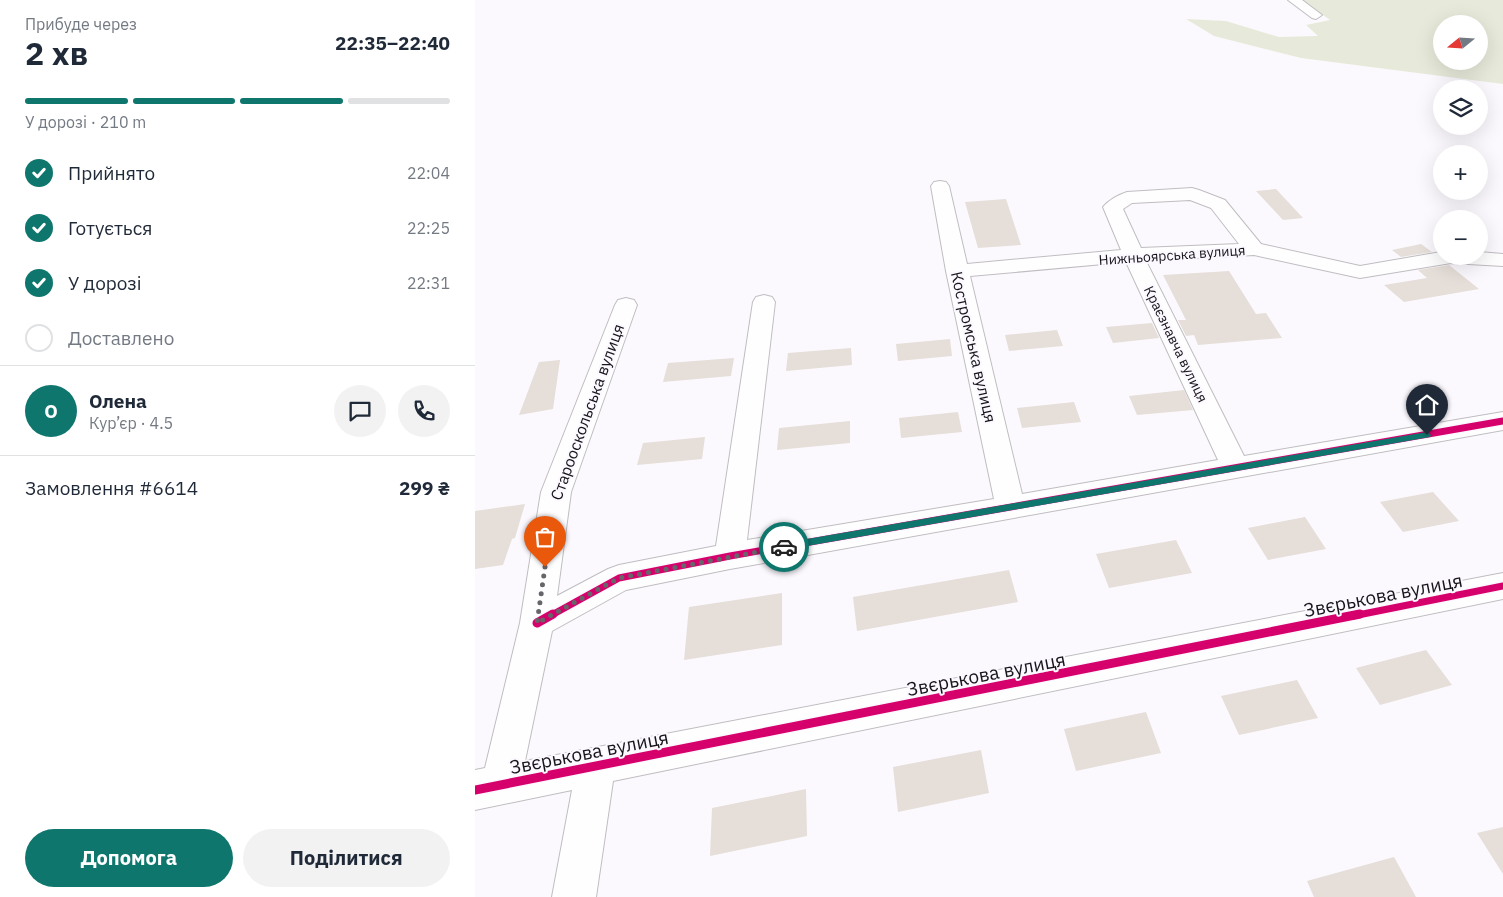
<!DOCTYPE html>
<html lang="uk">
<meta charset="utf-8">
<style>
:root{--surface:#fff;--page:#f2f2f3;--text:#1f2937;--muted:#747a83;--line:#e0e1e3;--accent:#0f766e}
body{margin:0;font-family:"IBM Plex Sans",sans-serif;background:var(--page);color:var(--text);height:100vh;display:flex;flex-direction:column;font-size:19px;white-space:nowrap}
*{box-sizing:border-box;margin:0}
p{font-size:16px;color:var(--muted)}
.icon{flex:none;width:28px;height:28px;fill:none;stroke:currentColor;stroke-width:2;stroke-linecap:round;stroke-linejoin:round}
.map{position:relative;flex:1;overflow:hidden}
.panel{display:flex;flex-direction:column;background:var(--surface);width:475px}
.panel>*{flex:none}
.needle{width:32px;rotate:252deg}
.buttons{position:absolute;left:958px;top:15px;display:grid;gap:10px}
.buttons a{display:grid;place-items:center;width:55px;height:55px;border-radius:50%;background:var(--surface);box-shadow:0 5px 20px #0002;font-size:25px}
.pin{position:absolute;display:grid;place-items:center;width:42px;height:42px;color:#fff;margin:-51px -21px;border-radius:50% 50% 50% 0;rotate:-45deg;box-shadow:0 0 5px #0007}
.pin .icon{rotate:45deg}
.courier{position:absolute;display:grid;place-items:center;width:50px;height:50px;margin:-25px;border:4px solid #0f766e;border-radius:50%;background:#fff;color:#222;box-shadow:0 1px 6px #0007}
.overview em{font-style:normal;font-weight:800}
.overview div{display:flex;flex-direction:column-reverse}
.overview{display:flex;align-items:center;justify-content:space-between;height:85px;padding:0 25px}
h1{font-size:32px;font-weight:800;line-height:38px}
.bar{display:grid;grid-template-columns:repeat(4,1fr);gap:8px 5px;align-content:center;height:60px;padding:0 25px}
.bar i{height:6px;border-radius:4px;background:var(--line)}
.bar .active{background:var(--accent)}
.bar p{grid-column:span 4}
.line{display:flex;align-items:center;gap:12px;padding:0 25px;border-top:1px solid var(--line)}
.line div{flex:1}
.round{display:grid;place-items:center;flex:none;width:52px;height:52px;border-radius:26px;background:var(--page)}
ol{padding:0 25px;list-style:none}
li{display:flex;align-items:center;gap:15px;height:55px}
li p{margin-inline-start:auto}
li .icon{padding:5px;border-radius:50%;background:var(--accent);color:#fff;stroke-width:4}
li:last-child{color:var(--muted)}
li i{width:28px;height:28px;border:2px solid var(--line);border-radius:50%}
.primary-button{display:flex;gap:10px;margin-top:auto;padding:10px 25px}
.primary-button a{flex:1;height:58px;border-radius:30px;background:var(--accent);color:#fff;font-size:20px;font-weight:800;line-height:58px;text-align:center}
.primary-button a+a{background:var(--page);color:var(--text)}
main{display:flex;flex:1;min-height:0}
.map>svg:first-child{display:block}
.green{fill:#e7eada;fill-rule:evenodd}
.building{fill:#e5ded9}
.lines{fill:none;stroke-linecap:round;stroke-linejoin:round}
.minor-casing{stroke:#c0bdc1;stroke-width:2}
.minor{fill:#fffeff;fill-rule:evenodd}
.cycleway-far1-casing{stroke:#fcf8ff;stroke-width:10}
.cycleway-casing{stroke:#fcf8ff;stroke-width:12}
.cycleway-far1{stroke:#d6006c;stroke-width:7}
.cycleway{stroke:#d6006c;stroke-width:9}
.route{fill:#0f766e}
.done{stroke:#676569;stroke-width:5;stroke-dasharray:0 9}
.labels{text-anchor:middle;stroke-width:4;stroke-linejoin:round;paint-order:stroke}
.far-street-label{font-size:14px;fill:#171519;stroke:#fcf8ff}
.street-label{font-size:16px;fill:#171519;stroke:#fcf8ff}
.near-street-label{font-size:19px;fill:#171519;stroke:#fcf8ff}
</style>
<main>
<section class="panel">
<div class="overview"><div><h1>2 хв</h1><p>Прибуде через</p></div><em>22:35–22:40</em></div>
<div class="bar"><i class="active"></i><i class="active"></i><i class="active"></i><i></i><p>У дорозі · 210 m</p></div>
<ol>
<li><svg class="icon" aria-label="check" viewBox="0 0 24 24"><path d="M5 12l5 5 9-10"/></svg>Прийнято<p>22:04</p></li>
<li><svg class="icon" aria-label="check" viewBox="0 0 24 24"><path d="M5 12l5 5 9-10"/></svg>Готується<p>22:25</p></li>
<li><svg class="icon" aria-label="check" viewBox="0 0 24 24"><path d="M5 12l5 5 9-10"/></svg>У дорозі<p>22:31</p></li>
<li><i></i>Доставлено</li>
</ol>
<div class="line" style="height:90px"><b class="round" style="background:var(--accent);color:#fff">О</b><div><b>Олена</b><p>Кур’єр · 4.5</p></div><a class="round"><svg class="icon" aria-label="chat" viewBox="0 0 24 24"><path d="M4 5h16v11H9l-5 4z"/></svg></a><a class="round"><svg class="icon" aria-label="phone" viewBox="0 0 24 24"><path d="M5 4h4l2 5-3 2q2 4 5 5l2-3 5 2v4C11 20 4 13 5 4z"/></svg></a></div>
<div class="line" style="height:65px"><div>Замовлення #6614</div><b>299 ₴</b></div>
<div class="primary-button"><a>Допомога</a><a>Поділитися</a></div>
</section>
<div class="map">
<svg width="1028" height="897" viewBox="0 0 1028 897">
<rect width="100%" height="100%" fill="#fcf9fe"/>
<path class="green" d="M827,0H1028V84L826,58L739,36L711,19L751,21L804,37L843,36L831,25L855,20ZM966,24H1004V61H966Z"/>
<g class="building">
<path d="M801,189L828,218L808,220L781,191Z"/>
<path d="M531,199L546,245L503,248L490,202Z"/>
<path d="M946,244L957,252L926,257L917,250Z"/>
<path d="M974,265L1004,289L929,302L909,285L952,278L943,270Z"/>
<path d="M754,271L781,314L791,313L807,338L723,345L719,335L711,336L703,320H711L688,275Z"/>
<path d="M677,323L684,338L638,343L631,327Z"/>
<path d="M582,330L588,346L534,351L530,335Z"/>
<path d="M475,339L477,356L423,361L421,344Z"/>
<path d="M376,348L377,365L311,371L313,353Z"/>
<path d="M259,358L256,376L188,382L193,363Z"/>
<path d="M85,360L78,409L44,415L64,362Z"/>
<path d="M709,390L718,410L662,415L654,396Z"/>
<path d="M599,402L606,422L547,428L542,408Z"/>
<path d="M483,412L487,432L426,438L424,418Z"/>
<path d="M375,421V443L302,450L304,428Z"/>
<path d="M230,437L227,459L162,465L168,443Z"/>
<path d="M958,492L984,521L928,532L905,502Z"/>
<path d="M50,504L40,538L37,539L28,565L0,569V511Z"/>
<path d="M830,517L851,549L793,560L773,528Z"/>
<path d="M701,540L717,573L634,588L621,554Z"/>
<path d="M534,570L543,602L382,631L378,597Z"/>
<path d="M307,593V645L209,660L214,607Z"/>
<path d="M951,650L977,685L905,705L881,668Z"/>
<path d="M822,680L843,718L764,735L746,696Z"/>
<path d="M671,712L686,753L601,771L589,729Z"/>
<path d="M506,750L514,793L423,812L418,767Z"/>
<path d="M331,789L332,836L235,856L237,808Z"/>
<path d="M1028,827V874L1002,833Z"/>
<path d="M919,857L941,897H839L832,881Z"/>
</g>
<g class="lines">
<g class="minor-casing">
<g id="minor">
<path d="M813,0H827L847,15L841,19L837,18Z"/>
<path d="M465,181L471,182L474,186L492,264L646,250L628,207C634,200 643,195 652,192L717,188L724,190L750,200L786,244L885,266L966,252V256H1004V252L1028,254V266L976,263L885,278L779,255L671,261L769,456L1028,412V430L255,569L151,590L77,631L50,761L1028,573V599L138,781L121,897H77L97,790L0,810V770L10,768L45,623L66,492L140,305L143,300L151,298L159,300L162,305L96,492L82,596L133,569L144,565L241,546L278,302L281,297L289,295L297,297L300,302L272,540L519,499L471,271L456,186L459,182ZM715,200L736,208L764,244L666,248L648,209L657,203ZM651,262L743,460L547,494L495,276Z"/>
</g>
</g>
<use href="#minor" class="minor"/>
<g class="cycleway-far1-casing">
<g id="cycleway-far1">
<path d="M75,616L144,578L255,556L1028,421"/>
<path d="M878,616L1028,586"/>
</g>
</g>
<g class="cycleway-casing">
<g id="cycleway">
<path d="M62,623L78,614"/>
<path d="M0,790L885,614"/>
</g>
</g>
<use href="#cycleway-far1" class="cycleway-far1"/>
<use href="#cycleway" class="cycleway"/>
</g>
<path class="route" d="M952,432L956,435L955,437L309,550L304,547L309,543Z"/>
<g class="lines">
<path class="done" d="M70,567L62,623L144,578L309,547"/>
</g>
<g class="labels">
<g class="far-street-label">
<text transform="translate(697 255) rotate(-4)" y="5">Нижньоярська вулиця</text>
<text transform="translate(701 344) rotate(64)" y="5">Краєзнавча вулиця</text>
</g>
<g class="street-label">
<text transform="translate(499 347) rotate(77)" y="6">Костромська вулиця</text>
<text transform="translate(112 412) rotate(-70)" y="6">Старооскольська вулиця</text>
</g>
<g class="near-street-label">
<text transform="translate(908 595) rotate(-11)" y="7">Звєрькова вулиця</text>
<text transform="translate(511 674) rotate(-11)" y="7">Звєрькова вулиця</text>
<text transform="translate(114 752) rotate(-11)" y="7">Звєрькова вулиця</text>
</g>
</g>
</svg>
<div class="buttons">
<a><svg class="needle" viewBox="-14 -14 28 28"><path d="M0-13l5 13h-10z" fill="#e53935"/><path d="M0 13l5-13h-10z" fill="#747a83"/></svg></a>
<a><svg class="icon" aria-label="layers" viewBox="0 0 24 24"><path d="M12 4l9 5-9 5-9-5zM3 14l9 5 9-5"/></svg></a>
<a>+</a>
<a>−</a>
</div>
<div class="pin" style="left:70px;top:567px;background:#ea580c"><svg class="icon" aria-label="bag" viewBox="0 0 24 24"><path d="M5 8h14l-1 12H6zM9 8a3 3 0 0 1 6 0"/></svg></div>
<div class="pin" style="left:952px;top:435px;background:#1f2937"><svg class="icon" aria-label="home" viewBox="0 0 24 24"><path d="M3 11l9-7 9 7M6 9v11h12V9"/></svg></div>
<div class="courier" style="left:309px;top:547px"><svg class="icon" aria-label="car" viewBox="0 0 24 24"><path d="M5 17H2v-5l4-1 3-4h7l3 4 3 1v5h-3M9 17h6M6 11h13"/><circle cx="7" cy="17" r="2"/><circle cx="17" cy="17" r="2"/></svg></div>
</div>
</main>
